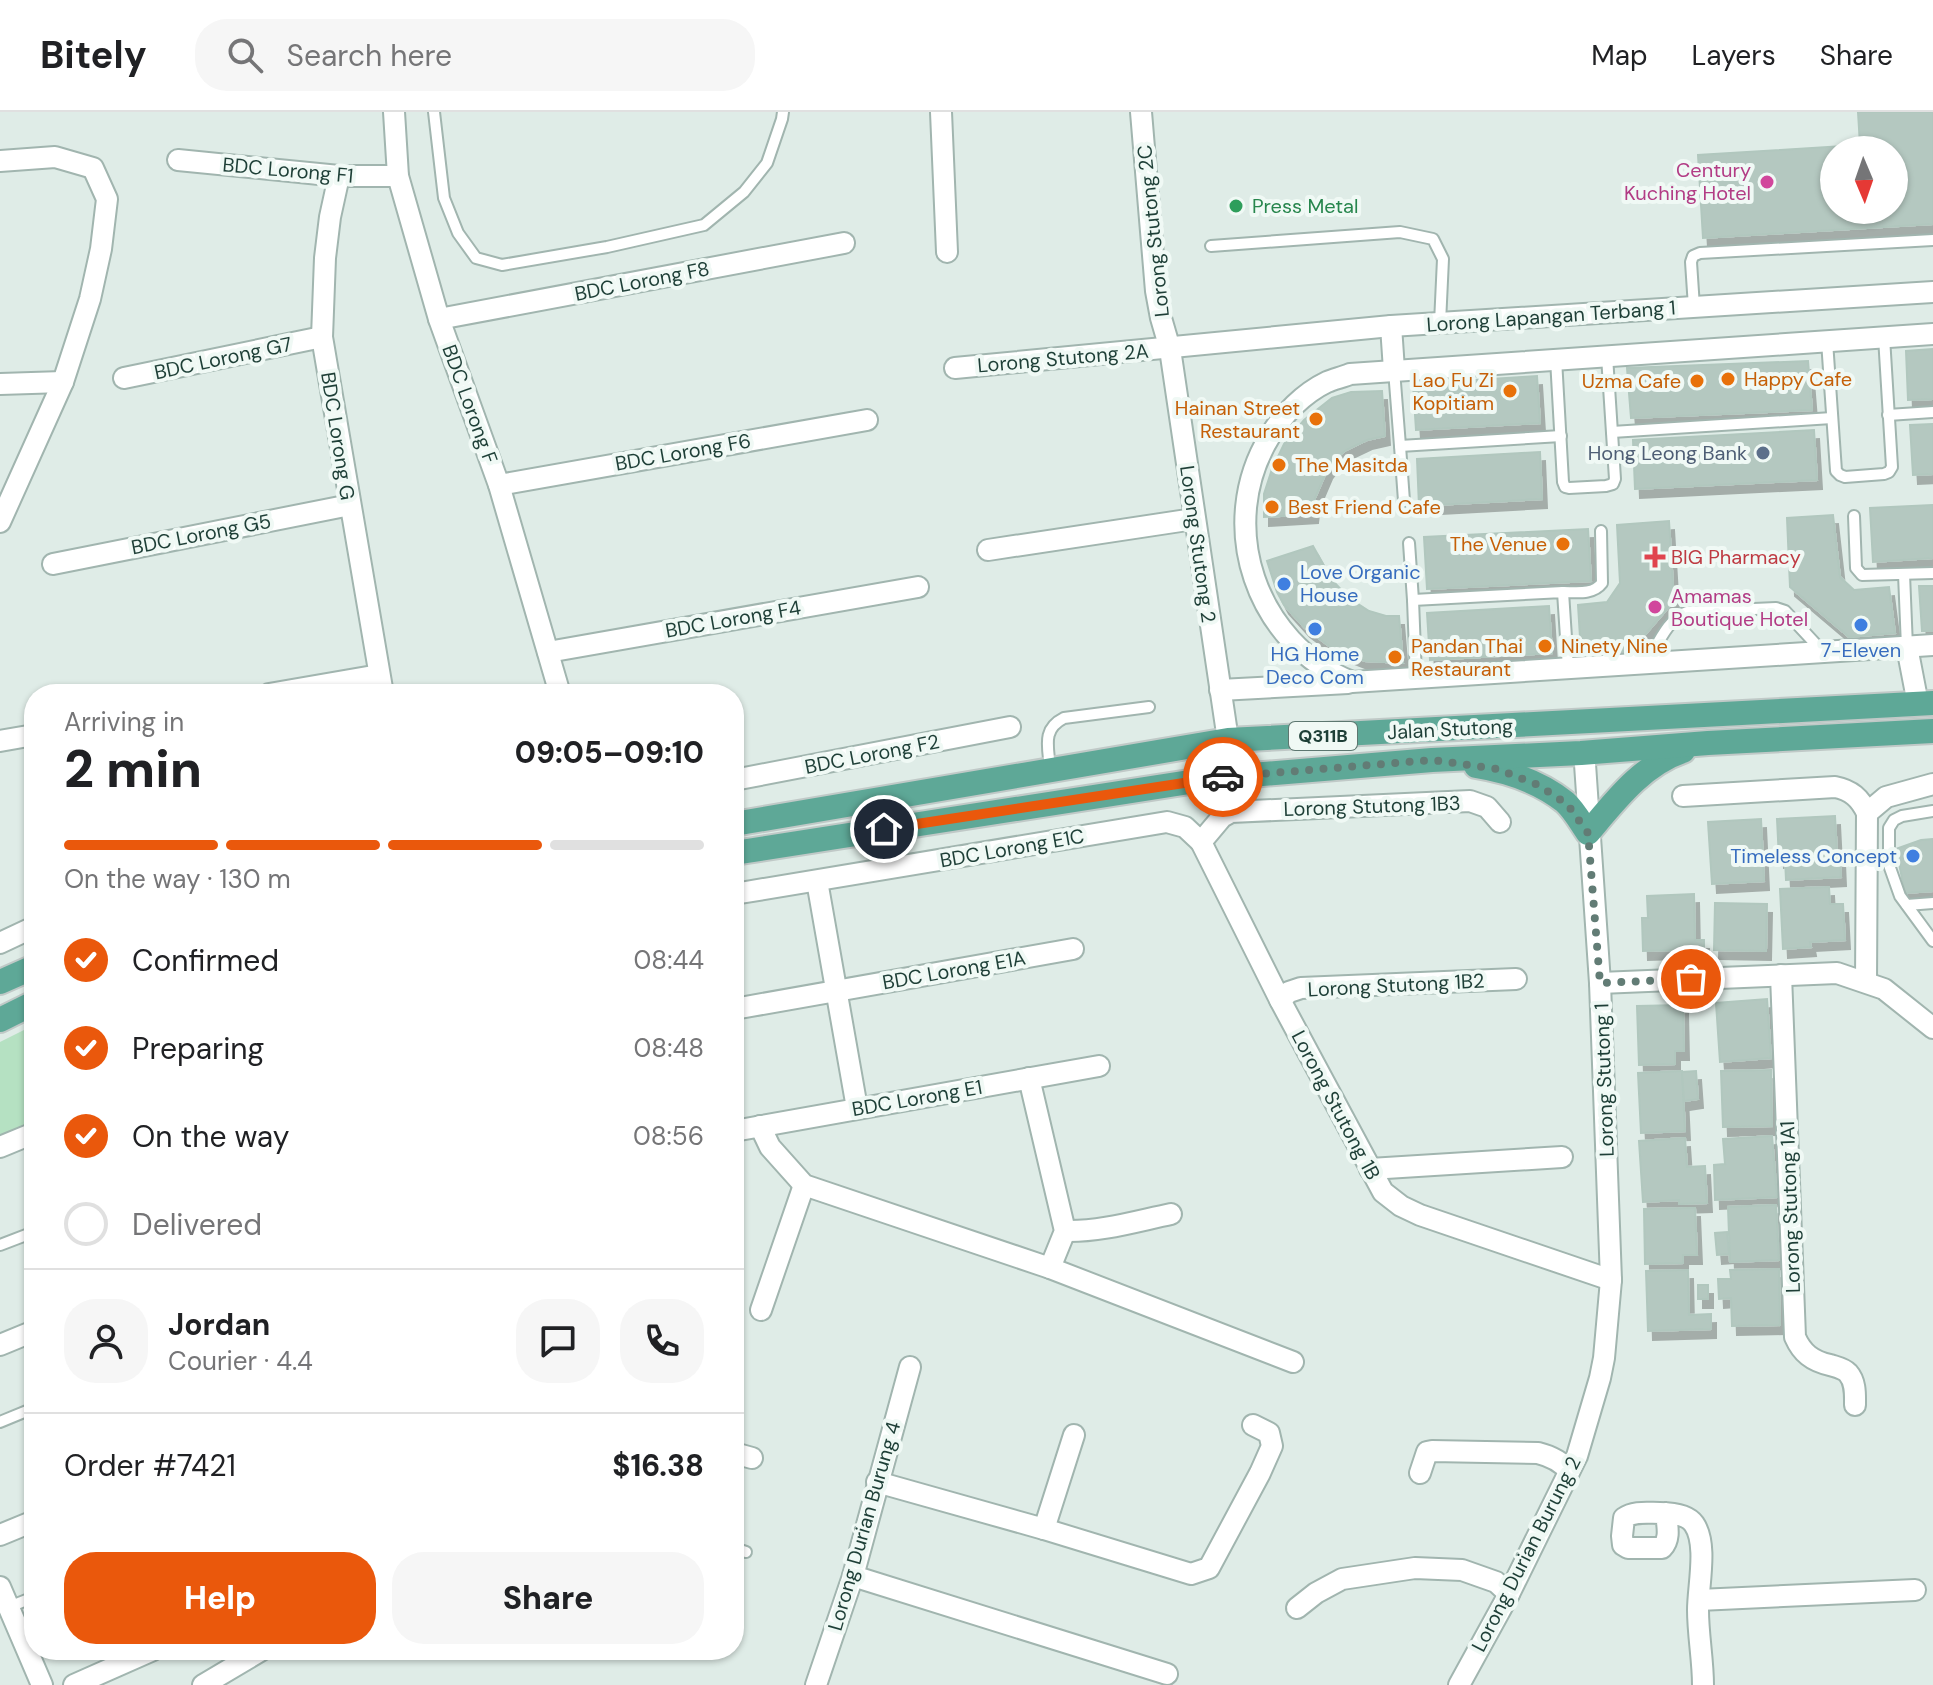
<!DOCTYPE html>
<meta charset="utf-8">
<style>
:root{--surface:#fff;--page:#f6f6f6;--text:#202124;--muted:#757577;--line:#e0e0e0;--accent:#ea580c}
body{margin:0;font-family:"DM Sans",sans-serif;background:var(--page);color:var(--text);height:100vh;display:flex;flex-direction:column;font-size:30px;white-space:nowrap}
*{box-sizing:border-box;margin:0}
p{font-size:26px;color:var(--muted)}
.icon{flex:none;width:44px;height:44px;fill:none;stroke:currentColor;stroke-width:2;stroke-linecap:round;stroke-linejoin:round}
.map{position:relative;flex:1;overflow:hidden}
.sheet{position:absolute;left:24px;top:572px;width:720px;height:976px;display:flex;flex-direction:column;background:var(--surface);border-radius:32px;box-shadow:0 2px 6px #0004}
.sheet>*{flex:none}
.needle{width:52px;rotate:178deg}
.buttons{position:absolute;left:1820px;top:24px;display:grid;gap:16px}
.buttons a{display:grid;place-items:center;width:88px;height:88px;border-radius:50%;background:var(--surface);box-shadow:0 2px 6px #0004;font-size:40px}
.pin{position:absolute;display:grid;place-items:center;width:68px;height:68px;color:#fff;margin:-34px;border:4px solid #fff;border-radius:50%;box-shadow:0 2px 8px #0007}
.courier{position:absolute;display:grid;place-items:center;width:80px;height:80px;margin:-40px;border:6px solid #ea580c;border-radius:50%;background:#fff;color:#222;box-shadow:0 2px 10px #0007}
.head em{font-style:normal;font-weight:800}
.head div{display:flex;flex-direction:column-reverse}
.head{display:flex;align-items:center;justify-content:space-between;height:136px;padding:0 40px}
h1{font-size:52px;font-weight:800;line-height:60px}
.bar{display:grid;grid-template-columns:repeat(4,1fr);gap:12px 8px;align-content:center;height:96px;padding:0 40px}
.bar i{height:10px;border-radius:6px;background:var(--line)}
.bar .current{background:var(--accent)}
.bar p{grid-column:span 4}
.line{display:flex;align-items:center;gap:20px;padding:0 40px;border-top:2px solid var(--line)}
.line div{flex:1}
.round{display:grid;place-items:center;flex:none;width:84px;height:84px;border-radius:32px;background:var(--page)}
ol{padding:0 40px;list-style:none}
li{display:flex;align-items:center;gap:24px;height:88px}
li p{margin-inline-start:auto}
li .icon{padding:8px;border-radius:50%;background:var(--accent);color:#fff;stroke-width:4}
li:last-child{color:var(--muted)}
li i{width:44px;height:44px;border:4px solid var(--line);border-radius:50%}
.action{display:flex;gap:16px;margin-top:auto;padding:16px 40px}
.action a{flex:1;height:92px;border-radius:32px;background:var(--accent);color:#fff;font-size:32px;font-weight:800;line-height:92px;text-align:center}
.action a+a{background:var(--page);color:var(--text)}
header{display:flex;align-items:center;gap:48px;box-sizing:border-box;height:112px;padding:0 40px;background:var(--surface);border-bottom:2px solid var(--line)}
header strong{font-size:38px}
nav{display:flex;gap:44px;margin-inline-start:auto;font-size:28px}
.search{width:560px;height:72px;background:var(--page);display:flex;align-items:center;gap:20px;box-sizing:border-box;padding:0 28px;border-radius:32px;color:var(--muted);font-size:30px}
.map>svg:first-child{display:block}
.green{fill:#b5e1c2}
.building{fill:#b4c8c0;stroke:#b1c7be;stroke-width:2;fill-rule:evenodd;filter:url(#shadow)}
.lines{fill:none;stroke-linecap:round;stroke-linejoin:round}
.lane-casing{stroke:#a1b5af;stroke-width:14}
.street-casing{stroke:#a1b5af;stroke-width:24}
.primary-casing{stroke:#c0c9c7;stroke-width:28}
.lane{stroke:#fff;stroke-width:10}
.street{stroke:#fff;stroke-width:20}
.primary{stroke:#5ea897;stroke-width:24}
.done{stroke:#627c75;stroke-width:8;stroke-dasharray:0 14.4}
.route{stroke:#ea580c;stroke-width:10}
.hotel-dot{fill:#d1479c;stroke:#f0f9f5;stroke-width:3}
.leisure-dot{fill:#2e9e5b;stroke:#f0f9f5;stroke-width:3}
.food-dot{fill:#e8710a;stroke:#f0f9f5;stroke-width:3}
.service-dot{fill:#5c6f8a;stroke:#f0f9f5;stroke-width:3}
.health-dot{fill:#e0444e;stroke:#f0f9f5;stroke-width:3}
.shop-dot{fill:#3f7fe0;stroke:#f0f9f5;stroke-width:3}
.labels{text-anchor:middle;stroke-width:8;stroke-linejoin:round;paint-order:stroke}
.shield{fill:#f0f9f5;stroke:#5d7770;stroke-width:2}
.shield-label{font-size:18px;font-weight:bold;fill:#1e3f37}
.street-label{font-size:20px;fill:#1e3f37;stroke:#f0f9f5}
.hotel-label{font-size:20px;fill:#b23c85;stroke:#f0f9f5;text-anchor:end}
.leisure-label{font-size:20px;fill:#27864d;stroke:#f0f9f5;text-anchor:start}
.food-label{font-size:20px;fill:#c56008;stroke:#f0f9f5;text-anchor:start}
.service-label{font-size:20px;fill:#4e5e75;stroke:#f0f9f5;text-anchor:end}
.health-label{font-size:20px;fill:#be3a42;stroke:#f0f9f5;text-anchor:start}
.shop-label{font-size:20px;fill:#366cbe;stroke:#f0f9f5}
</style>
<header>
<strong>Bitely</strong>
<div class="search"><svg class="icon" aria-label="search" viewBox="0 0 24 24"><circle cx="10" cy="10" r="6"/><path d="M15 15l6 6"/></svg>Search here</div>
<nav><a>Map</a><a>Layers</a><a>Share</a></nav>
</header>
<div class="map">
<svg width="1933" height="1573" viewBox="0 0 1933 1573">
<defs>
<filter id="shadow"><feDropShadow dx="5" dy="9" stdDeviation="0" flood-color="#0004"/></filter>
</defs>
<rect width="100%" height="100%" fill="#dfece7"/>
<path class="green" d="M34,913V1013L0,1028V930Z"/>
<g class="building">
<path d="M1858,0H1933V112L1703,126L1698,43L1860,33ZM1834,38H1894V98H1834Z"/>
<path d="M1933,237V287L1908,288L1906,239Z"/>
<path d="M1808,249L1812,298L1631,306L1627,256Z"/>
<path d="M1537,264L1540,311L1416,318L1413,272Z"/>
<path d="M1382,279L1385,324L1367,328L1346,338L1336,346L1327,358L1315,386L1313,402L1264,405V382L1272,357L1284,332L1304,308L1332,286L1351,280Z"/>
<path d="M1933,312V362L1913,363L1910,313Z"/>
<path d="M1814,318L1817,368L1635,377L1633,328Z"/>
<path d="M1540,340L1542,387L1419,394L1417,347Z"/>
<path d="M1933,393V446L1873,450L1870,396Z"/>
<path d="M1833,403L1840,465L1854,478L1889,475L1895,521L1849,525L1790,475L1787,406Z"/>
<path d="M1669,409L1674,489L1631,539L1581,541L1578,493L1607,490L1620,471L1617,413Z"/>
<path d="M1588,417L1591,469L1427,477L1424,425Z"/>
<path d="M1313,434L1332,468L1349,486L1369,499L1386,504H1399L1403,551L1365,549L1332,536L1305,516L1284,493L1277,480L1267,449Z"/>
<path d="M1919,474H1933V519H1922Z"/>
<path d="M1549,494L1552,541L1430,548L1427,501Z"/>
<path d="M1835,704L1837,743H1840L1841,765L1786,768L1785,747H1779L1777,707Z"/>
<path d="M1761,707L1764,769L1712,772L1708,710Z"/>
<path d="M1933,727V779L1905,781L1896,737L1921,728Z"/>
<path d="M1829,775L1830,792H1843L1845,828L1810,830L1811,835L1783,837L1780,777Z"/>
<path d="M1694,782L1695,828H1704V837L1643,839L1642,806H1648L1647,784Z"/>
<path d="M1715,791L1767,792L1766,839L1714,838Z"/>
<path d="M1767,887L1771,946L1720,950L1716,891Z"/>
<path d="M1683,893L1684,939H1675V952L1639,953L1637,894Z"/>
<path d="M1771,958L1772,1014L1723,1015L1721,959Z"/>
<path d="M1682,959L1685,1019L1641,1021L1638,961Z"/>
<path d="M1696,959L1698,987L1684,989L1682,960Z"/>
<path d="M1772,1024L1777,1085L1715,1088L1714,1053L1725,1052L1723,1027Z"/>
<path d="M1685,1026L1687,1055L1705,1054L1707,1091L1679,1092V1088L1643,1090L1639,1029Z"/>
<path d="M1776,1093L1779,1148L1730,1150L1728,1095Z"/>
<path d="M1695,1096L1697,1143H1683V1151L1645,1152L1644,1097Z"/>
<path d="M1727,1120L1729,1142L1717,1143L1715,1121Z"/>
<path d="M1779,1157L1780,1213L1732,1214L1731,1186L1719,1187L1718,1167H1731L1730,1158Z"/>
<path d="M1688,1158L1689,1203L1711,1202V1217L1648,1219L1646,1159Z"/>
<rect x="1698" y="1173" width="10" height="14"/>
</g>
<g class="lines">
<g class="lane-casing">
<g id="lane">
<path d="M434,0L444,86L458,121L476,146L502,153L607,135L704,113L744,80L767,51L782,7L783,0"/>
<path d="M1211,134L1400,120L1433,127L1443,147L1440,211"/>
<path d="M1694,195L1691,150L1693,144L1700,141L1933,128"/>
<path d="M1827,229L1836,359L1840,363L1845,365L1884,362L1889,360L1892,355L1884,225"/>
<path d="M1556,247L1563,370L1565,375L1569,376L1606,374L1613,372L1615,367L1607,244"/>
<path d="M1394,258L1400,334L1561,324"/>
<path d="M1888,303L1933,300"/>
<path d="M1612,320L1832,306"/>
<path d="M1400,334L1404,389"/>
<path d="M1854,404L1856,456L1862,463L1933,461"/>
<path d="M1409,431L1413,488"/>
<path d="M1904,462L1907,535"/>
<path d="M1563,480C1576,480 1593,483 1602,471L1601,419"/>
<path d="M1647,550C1657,534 1668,506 1687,500L1776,496L1785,499L1823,540"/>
<path d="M1416,565L1413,488L1563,480L1568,556"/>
<path d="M1050,656C1048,634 1042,617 1064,606L1149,595"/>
<path d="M1933,699L1902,704L1894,708L1889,716V753L1900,784L1933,829"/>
<path d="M1907,793L1933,791"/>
<path d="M0,1133L34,1120"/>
<path d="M0,1310L34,1296"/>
<path d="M734,1436L746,1440"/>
<path d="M9,1495L34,1485"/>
</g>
</g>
<g class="street-casing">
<g id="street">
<path d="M394,0L398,64L439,207L499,373L560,582"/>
<path d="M941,0L947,140"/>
<path d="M1141,0L1156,179L1161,206L1170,237L1228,628"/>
<path d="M178,48L339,64H398"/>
<path d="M0,49L55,45L93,56L107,87L101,137L90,187L63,270L0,410"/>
<path d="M339,64L330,105L325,146L322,225L383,582"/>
<path d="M439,207L844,131"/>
<path d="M1391,214L1394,258"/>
<path d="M1933,222L1350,262C1343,265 1334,267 1327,270C1304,281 1283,302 1270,324C1215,413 1256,532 1352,570L1933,533"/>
<path d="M955,256L1391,214L1933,180"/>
<path d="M124,266L322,225"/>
<path d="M0,272L63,270"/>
<path d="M499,373L867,308"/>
<path d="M988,438L1194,407"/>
<path d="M53,452L350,393"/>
<path d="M1907,535L1918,592"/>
<path d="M548,540L918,475"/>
<path d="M1220,578L1348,571"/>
<path d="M269,582L379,563"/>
<path d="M0,629L34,623"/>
<path d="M734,668L1010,615"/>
<path d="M1683,684L1835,675C1851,678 1860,686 1867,701L1886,685L1933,672"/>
<path d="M1201,730L1222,705L1231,700L1470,689L1487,695L1500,710"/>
<path d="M817,769L857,996"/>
<path d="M734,782L1167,710L1185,715L1201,730L1280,888L1383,1080L1401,1094L1420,1103L1611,1168"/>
<path d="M0,831L34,815"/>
<path d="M1781,863L1795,1225C1802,1241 1812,1249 1830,1253C1836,1255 1843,1256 1848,1261C1856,1270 1855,1283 1855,1293"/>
<path d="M1866,870L1867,701"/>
<path d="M1600,871L1837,861L1884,877L1933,916"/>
<path d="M1280,888L1289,880L1301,876L1516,867"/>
<path d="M734,897L1073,837"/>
<path d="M1029,966L1065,1119L1050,1156"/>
<path d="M760,1014L770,1035L804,1073L1050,1156L1293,1250"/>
<path d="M734,1019L1099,954"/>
<path d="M0,1035L34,1021"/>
<path d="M1370,1057L1562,1045"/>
<path d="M1065,1119C1101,1120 1137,1109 1171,1102"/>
<path d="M761,1198L804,1073"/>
<path d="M0,1233L34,1219"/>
<path d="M734,1341L752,1346"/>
<path d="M1420,1361L1427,1340L1432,1339L1538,1341C1550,1344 1561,1349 1569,1359"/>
<path d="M877,1370L1044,1417L1191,1462L1209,1456L1260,1361L1272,1334L1269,1321L1253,1313"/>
<path d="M1666,1401C1667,1413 1671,1427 1662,1436H1628L1623,1433L1622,1424L1624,1406C1634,1399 1647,1401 1660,1401C1671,1401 1687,1402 1694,1412C1708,1432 1698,1474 1698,1498C1698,1523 1703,1548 1703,1573"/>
<path d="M1044,1417L1074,1323"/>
<path d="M0,1423L34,1409"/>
<path d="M853,1464L1167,1562"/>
<path d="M0,1475L42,1573"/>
<path d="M1699,1488L1915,1478"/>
<path d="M1297,1496L1316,1481L1342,1467L1415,1456L1462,1458L1496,1470L1509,1482"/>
<path d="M74,1573L153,1538"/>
<path d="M203,1573L262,1538"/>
<path d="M816,1573L853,1464L910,1255"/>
<path d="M1459,1573L1509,1482L1577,1344L1600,1266L1604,1246L1611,1168L1600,871L1585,652L1581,641"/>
</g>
</g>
<g class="primary-casing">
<g id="primary">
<path d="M1476,654C1507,659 1540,670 1565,690C1574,698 1581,711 1588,721C1615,689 1642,653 1683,639"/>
<path d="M734,712L1228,628L1933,591"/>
<path d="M734,741L1215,666L1432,648L1581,641L1708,631L1933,619"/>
<path d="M0,870L34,855"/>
<path d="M0,908L34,891"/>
</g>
</g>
<use href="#lane" class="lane"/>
<use href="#street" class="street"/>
<use href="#primary" class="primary"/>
</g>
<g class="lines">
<path class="done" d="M1223,665L1432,648L1497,657L1538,673L1567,692L1588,721L1600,871L1691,867"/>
<path class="route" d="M884,717L1223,665"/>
</g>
<g class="hotel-dot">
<circle cx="1767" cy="70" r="8"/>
<circle cx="1655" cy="495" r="8"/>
</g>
<circle class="leisure-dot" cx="1236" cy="94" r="8"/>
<g class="food-dot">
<circle cx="1728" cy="267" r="8"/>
<circle cx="1697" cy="269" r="8"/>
<circle cx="1510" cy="279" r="8"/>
<circle cx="1316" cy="307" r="8"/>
<circle cx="1279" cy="353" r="8"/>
<circle cx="1272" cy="395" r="8"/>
<circle cx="1563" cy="432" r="8"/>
<circle cx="1545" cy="534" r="8"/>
<circle cx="1395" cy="545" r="8"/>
</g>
<circle class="service-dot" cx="1763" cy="341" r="8"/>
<path class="health-dot" d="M1651 433h8v8h8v8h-8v8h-8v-8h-8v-8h8z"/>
<g class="shop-dot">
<circle cx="1284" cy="472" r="8"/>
<circle cx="1861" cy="513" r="8"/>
<circle cx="1315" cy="517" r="8"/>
<circle cx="1913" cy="744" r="8"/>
</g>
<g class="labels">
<rect class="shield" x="1289" y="610" width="68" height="28" rx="6"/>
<g class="shield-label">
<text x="1323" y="630">Q311B</text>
</g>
<g class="street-label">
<text transform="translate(288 58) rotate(5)" y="7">BDC Lorong F1</text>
<text transform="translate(1153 119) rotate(-96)" y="7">Lorong Stutong 2C</text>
<text transform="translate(642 169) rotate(-11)" y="7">BDC Lorong F8</text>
<text transform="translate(1551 204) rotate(-4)" y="7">Lorong Lapangan Terbang 1</text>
<text transform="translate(223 246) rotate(-12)" y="7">BDC Lorong G7</text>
<text transform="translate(1063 246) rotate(-5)" y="7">Lorong Stutong 2A</text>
<text transform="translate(470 292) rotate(70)" y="7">BDC Lorong F</text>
<text transform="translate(338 324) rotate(81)" y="7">BDC Lorong G</text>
<text transform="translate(683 340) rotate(-10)" y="7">BDC Lorong F6</text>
<text transform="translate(201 422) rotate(-11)" y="7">BDC Lorong G5</text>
<text transform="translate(1198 432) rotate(82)" y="7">Lorong Stutong 2</text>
<text transform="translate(733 507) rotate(-10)" y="7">BDC Lorong F4</text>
<text transform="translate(1450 617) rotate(-3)" y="7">Jalan Stutong</text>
<text transform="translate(872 642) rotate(-11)" y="7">BDC Lorong F2</text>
<text transform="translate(1372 694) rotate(-2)" y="7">Lorong Stutong 1B3</text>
<text transform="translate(1012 736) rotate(-10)" y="7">BDC Lorong E1C</text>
<text transform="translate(954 858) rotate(-10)" y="7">BDC Lorong E1A</text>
<text transform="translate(1396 873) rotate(-3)" y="7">Lorong Stutong 1B2</text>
<text transform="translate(1604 968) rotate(-92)" y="7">Lorong Stutong 1</text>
<text transform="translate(917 986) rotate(-10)" y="7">BDC Lorong E1</text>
<text transform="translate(1336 993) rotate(62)" y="7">Lorong Stutong 1B</text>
<text transform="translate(1790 1095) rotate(-92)" y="7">Lorong Stutong 1A1</text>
<text transform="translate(864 1414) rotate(-74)" y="7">Lorong Durian Burung 4</text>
<text transform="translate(1526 1442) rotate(-63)" y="7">Lorong Durian Burung 2</text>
</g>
<g class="hotel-label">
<text x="1751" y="65">Century<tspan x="1751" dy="23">Kuching Hotel</tspan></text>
<text x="1671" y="491" text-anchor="start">Amamas<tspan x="1671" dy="23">Boutique Hotel</tspan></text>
</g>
<g class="leisure-label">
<text x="1252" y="101">Press Metal</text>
</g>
<g class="food-label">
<text x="1744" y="274">Happy Cafe</text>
<text x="1494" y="275" text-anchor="end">Lao Fu Zi<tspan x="1494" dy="23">Kopitiam</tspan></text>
<text x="1681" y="276" text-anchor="end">Uzma Cafe</text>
<text x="1300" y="303" text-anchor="end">Hainan Street<tspan x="1300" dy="23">Restaurant</tspan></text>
<text x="1295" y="360">The Masitda</text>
<text x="1288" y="402">Best Friend Cafe</text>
<text x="1547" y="439" text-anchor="end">The Venue</text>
<text x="1411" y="541">Pandan Thai<tspan x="1411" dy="23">Restaurant</tspan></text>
<text x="1561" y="541">Ninety Nine</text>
</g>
<g class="service-label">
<text x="1747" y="348">Hong Leong Bank</text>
</g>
<g class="health-label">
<text x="1671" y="452">BIG Pharmacy</text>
</g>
<g class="shop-label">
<text x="1300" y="467" text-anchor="start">Love Organic<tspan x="1300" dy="23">House</tspan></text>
<text x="1861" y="545">7-Eleven</text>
<text x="1315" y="549">HG Home<tspan x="1315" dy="23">Deco Com</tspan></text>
<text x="1897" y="751" text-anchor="end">Timeless Concept</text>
</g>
</g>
</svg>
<div class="buttons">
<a><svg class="needle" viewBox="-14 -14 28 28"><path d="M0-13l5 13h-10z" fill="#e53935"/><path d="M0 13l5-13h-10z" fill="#757577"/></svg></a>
</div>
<div class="pin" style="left:1691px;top:867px;background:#ea580c"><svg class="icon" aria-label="bag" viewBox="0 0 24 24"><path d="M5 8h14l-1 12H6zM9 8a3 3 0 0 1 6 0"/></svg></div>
<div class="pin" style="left:884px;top:717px;background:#1f2937"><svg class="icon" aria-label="home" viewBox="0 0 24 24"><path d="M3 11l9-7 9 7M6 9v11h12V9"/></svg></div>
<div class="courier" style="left:1223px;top:665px"><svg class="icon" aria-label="car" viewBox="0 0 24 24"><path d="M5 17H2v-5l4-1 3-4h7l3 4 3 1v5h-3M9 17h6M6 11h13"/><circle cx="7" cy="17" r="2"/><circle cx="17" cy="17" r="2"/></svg></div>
<section class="sheet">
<div class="head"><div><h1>2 min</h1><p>Arriving in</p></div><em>09:05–09:10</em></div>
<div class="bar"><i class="current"></i><i class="current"></i><i class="current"></i><i></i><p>On the way · 130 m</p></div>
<ol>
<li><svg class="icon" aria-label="check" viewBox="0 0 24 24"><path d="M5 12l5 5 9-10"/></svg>Confirmed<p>08:44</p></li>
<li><svg class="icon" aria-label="check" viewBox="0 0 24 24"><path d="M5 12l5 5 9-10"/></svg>Preparing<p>08:48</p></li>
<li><svg class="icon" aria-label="check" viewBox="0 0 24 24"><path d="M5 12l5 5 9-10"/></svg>On the way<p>08:56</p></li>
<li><i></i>Delivered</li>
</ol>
<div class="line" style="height:144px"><a class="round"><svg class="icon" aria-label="person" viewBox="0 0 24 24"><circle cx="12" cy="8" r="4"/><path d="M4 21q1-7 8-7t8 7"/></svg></a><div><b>Jordan</b><p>Courier · 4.4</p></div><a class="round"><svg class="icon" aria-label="chat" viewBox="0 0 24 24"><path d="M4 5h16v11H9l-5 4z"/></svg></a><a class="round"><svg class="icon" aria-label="phone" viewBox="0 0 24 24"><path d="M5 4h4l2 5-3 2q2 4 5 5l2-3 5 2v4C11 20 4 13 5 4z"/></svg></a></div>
<div class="line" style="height:104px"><div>Order #7421</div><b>$16.38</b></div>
<div class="action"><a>Help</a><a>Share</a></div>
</section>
</div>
